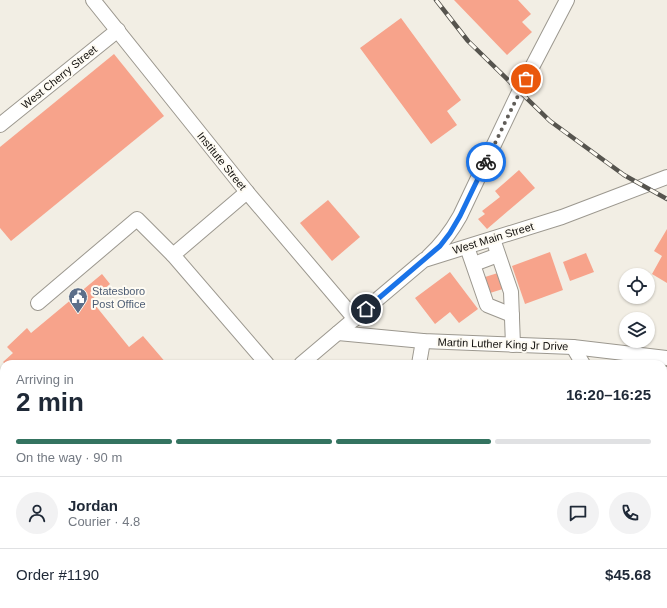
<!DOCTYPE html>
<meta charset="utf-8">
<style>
:root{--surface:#fff;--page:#f2f2f3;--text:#1f2937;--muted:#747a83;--line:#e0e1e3;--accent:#347360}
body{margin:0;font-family:Arial,sans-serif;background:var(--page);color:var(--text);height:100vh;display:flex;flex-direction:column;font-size:15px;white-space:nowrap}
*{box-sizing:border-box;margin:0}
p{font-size:13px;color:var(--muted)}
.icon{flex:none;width:22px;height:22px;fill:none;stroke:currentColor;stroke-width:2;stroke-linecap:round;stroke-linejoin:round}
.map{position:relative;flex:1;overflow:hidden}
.sheet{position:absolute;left:0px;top:360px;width:667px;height:248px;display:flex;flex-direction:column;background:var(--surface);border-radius:12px 12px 0 0;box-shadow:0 1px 3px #0004}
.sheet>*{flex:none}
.buttons{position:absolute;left:619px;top:268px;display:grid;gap:8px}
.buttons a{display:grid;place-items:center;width:36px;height:36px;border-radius:50%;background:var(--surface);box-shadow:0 1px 3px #0004;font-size:20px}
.pin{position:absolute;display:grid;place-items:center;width:34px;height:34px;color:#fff;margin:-17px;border:2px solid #fff;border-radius:50%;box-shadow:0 1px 4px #0007}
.courier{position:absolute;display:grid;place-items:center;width:40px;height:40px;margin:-20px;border:3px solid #1a73e8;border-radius:50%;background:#fff;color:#222;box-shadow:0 1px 5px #0007}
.overview em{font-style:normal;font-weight:800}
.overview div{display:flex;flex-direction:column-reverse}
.overview{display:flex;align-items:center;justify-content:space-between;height:68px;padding:0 16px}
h1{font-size:26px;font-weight:800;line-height:30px}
.bar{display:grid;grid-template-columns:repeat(4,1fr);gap:6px 4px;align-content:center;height:48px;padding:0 16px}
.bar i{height:5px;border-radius:3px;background:var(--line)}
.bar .active{background:var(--accent)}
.bar p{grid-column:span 4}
.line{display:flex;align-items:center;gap:10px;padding:0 16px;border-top:1px solid var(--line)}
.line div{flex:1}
.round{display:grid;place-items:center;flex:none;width:42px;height:42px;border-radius:21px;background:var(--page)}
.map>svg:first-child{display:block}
.building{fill:#f7a38b}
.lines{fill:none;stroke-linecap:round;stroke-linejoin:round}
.minor-casing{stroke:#9c988f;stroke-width:16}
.minor{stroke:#fff;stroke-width:14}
.rail-casing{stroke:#56544e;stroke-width:4.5}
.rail{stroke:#fefbf3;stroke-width:3;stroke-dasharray:9;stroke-linecap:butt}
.done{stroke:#605d58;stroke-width:4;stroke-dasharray:0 7.2}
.route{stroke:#1a73e8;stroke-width:5}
.labels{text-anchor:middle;stroke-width:4;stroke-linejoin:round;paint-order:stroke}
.street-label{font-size:11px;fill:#110f0c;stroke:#fefbf3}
.service-label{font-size:11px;fill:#4e5e75;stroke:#fefbf3;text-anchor:start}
</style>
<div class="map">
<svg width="667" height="608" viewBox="0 0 667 608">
<rect width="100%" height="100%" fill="#f2eee4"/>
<g class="building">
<path d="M454,0H518L531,14L522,22L532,32L507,55Z"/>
<path d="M401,18L461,100L447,111L457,125L431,144L360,48Z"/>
<path d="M114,54L164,116L11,241L0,228V147Z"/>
<path d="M519,170L535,188L487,229L478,219L485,214L482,211L500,197L495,191Z"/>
<path d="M328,200L360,237L332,261L300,223Z"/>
<path d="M667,229V283L652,274L662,256L654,251Z"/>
<path d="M550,252L563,290L525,304L512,266Z"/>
<path d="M586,253L594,272L570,281L563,262Z"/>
<path d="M450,272L478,309L459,323L450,312L435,324L415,298Z"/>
<path d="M501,272L506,288L490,293L485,277Z"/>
<path d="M102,274L110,284L91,300L129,347L143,336L167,364H5L3,362L13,353L7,347L27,328L31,333Z"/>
<path d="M663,426L667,435V441L663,443Z"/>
<path d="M78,604H124L127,608H82Z"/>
<path d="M162,604H204L208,608H158Z"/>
<path d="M469,604H501L504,608H472Z"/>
</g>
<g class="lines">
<g class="minor-casing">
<g id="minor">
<path d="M93,0L247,192L355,319"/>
<path d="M0,125L118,30"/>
<path d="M247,192L173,255L267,364"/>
<path d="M493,239L511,292L513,345"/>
<path d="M467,247L487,305L512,315"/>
<path d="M428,257C441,245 451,232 460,216L519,92L567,0"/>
<path d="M474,264L498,255"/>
<path d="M38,303L137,219L173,255"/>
<path d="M338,333L423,341L573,347L667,358"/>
<path d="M573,347L583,364"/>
<path d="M301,364L424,260L562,217L667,177"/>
<path d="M419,364L423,341"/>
<path d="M663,376L667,374"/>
<path d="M0,417L4,422"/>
<path d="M0,494L4,499"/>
<path d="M0,564L4,569"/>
<path d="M34,604L38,608"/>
<path d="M11,608L16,604"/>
<path d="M366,608L371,604"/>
</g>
</g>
<use href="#minor" class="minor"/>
<g class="rail-casing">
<path id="rail" d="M436,0L468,41L550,121L624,175L667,199"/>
</g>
<use href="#rail" class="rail"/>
</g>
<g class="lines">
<path class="done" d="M486,162L526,79"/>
<path class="route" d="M366,309L440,246L450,233L460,216L486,162"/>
</g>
<defs>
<g id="civic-pin" transform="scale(1)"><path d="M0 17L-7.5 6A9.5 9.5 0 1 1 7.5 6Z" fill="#5c6f8a" stroke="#fefbf3"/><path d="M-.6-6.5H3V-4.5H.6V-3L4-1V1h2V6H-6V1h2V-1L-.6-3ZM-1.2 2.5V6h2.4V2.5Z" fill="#fff"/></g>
</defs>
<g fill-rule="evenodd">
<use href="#civic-pin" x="78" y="297"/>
</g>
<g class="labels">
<g class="street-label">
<text transform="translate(59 77) rotate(-39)" y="4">West Cherry Street</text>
<text transform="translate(222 161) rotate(51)" y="4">Institute Street</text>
<text transform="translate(493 238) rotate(-17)" y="4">West Main Street</text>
<text transform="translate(503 344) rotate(2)" y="4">Martin Luther King Jr Drive</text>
</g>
<g class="service-label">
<text x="92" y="295">Statesboro<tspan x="92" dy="13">Post Office</tspan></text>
</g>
</g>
</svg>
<div class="buttons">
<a><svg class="icon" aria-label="locate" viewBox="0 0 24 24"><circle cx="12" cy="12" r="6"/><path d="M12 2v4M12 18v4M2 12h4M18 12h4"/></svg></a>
<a><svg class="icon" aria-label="layers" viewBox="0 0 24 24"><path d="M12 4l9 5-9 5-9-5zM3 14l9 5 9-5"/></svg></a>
</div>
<div class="pin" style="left:526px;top:79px;background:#ea580c"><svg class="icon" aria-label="bag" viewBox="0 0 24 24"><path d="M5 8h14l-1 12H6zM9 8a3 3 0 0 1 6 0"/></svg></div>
<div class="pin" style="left:366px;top:309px;background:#1f2937"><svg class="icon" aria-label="home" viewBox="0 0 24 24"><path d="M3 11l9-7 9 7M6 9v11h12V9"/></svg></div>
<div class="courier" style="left:486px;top:162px"><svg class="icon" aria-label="bike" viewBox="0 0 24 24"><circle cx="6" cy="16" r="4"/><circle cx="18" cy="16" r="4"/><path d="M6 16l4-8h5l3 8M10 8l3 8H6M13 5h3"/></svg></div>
<section class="sheet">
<div class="overview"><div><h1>2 min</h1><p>Arriving in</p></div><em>16:20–16:25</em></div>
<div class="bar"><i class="active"></i><i class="active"></i><i class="active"></i><i></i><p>On the way · 90 m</p></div>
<div class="line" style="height:72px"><a class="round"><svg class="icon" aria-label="person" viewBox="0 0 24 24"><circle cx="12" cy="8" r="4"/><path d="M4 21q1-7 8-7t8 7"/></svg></a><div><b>Jordan</b><p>Courier · 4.8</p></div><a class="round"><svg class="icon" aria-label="chat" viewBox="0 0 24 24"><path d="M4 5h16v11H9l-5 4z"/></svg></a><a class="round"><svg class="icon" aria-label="phone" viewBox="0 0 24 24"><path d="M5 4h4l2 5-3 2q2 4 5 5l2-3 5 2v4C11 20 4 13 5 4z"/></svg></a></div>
<div class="line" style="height:52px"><div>Order #1190</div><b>$45.68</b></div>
</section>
</div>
